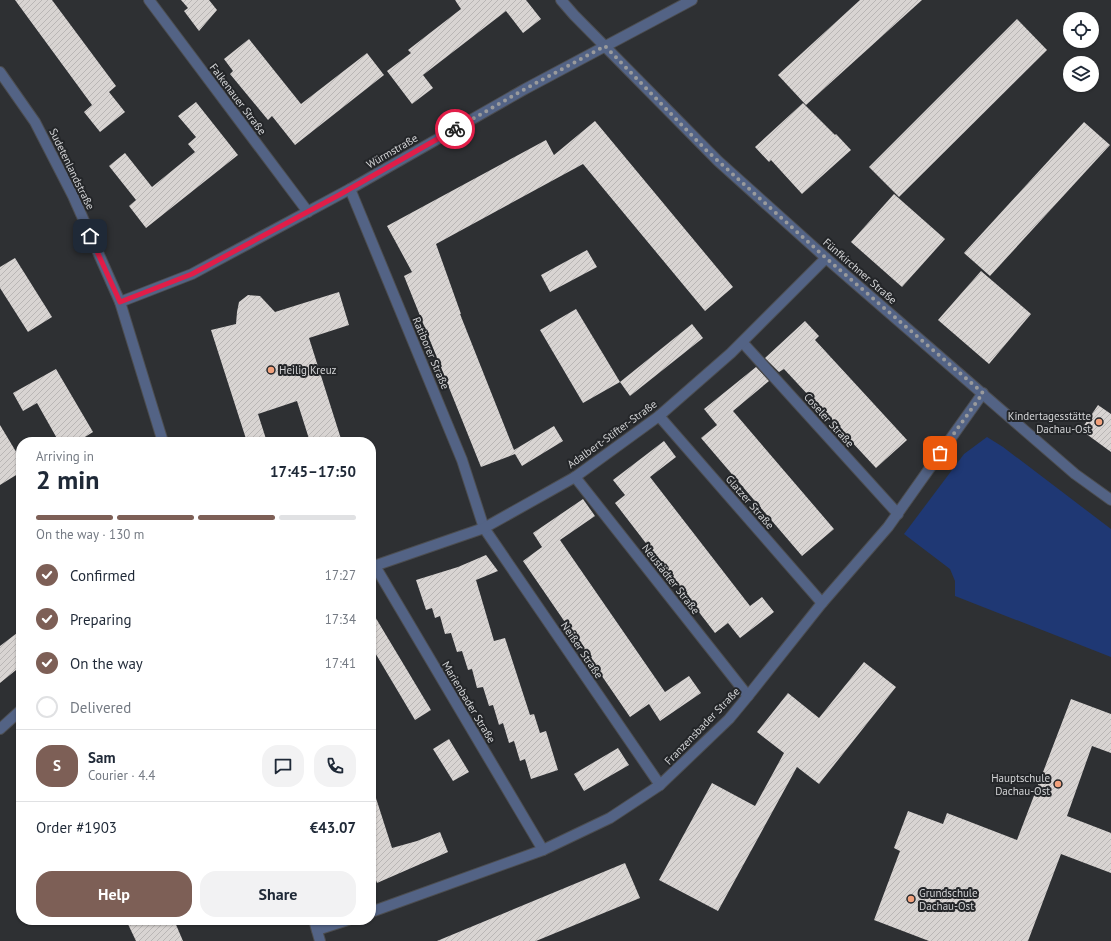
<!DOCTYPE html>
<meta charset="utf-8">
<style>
:root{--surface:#fff;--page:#f2f2f3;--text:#1f2937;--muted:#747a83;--line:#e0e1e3;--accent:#7d5f56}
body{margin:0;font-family:"PT Sans",sans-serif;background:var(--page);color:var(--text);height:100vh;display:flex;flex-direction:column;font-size:15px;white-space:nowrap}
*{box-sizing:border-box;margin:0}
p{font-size:13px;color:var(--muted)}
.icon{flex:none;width:22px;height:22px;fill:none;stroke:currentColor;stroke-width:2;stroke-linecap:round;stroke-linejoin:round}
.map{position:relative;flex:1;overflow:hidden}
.drawer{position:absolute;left:16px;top:437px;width:360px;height:488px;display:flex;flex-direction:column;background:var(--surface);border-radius:16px;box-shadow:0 1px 3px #0004}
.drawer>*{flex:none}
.controls{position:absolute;left:1063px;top:12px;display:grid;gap:8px}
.controls a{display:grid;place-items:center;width:36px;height:36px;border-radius:50%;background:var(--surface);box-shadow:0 1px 3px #0004;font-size:20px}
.pin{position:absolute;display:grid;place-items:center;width:34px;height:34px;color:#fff;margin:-17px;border-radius:8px;box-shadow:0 2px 6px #0006}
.courier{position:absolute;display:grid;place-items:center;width:40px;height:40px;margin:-20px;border:3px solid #e11d48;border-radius:50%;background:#fff;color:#222;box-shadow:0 1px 5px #0007}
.summary em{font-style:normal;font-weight:800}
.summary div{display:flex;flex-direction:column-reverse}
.summary{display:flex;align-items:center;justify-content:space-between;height:68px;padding:0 20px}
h1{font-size:26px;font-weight:800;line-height:30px}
.bar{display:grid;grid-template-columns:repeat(4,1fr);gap:6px 4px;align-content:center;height:48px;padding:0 20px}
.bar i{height:5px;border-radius:3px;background:var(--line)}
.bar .current{background:var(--accent)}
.bar p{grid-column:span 4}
.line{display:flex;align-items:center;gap:10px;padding:0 20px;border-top:1px solid var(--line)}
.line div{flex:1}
.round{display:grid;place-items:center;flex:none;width:42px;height:42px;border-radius:16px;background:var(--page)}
ol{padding:0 20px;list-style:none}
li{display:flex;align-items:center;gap:12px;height:44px}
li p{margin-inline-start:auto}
li .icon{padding:4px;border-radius:50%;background:var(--accent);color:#fff;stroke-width:4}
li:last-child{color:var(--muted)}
li i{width:22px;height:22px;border:2px solid var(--line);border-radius:50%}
.button{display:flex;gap:8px;margin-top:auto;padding:8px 20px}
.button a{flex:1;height:46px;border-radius:16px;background:var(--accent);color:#fff;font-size:16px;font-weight:800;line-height:46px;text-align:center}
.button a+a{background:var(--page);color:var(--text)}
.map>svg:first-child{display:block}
.green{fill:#1f3874}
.building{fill:url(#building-hatch)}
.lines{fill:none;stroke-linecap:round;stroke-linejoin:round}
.minor-casing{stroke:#4c4d50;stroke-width:12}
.tertiary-casing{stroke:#4c4d50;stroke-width:12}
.minor{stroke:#536385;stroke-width:10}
.tertiary{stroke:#536385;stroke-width:10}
.done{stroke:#999a9c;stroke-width:4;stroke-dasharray:0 7.2}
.route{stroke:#e11d48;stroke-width:5}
.poi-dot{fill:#f1a17c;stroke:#242629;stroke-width:1.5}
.labels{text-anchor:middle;stroke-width:4;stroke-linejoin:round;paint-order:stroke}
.street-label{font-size:11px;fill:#d2d3d5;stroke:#242629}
.poi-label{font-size:11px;fill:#d2d3d5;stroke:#242629;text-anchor:start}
</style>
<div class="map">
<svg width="1111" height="941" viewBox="0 0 1111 941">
<defs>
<pattern id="building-hatch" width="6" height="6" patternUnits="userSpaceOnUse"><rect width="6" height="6" fill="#d8d4d2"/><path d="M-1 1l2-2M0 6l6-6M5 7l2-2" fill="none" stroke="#b9b6b5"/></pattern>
</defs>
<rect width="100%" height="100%" fill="#2e3033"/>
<path class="green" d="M987,437L1003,447L1111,529V657L955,596V581L950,569L904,534L964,454Z"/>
<g class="building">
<path d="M15,0H52L116,86L109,92L125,112L100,132L84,112L92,105Z"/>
<path d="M181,0H209L217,10L199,31L184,11L188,8Z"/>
<path d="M455,0H526L541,19L523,33L506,11L423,75L433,88L412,104L387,71L411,53L408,50L461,9Z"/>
<path d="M860,0H922L806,105L778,75Z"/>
<path d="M1017,19L1047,50L899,197L869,167Z"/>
<path d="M249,39L301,104L367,53L384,75L295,145L272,116L268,120L230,74L233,71L224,59Z"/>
<path d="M196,102L238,155L146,228L129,206L136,200L109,166L125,153L152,187L195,152L188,144L196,137L178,116Z"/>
<path d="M803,103L835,135L836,134L851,150L802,194L771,160L769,162L755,147Z"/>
<path d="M595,121L733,287L705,311L583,164L436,244L461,314H460L514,450L554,426L563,441L522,466L515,454L481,467L404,276L412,272L387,226L546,140L554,155Z"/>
<path d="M1084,122L1110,145L990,276L964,253Z"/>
<path d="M894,194L945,239L902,287L851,242Z"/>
<path d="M587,250L597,267L550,292L541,275Z"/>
<path d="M15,258L52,317L28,332L0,288V267Z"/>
<path d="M981,271L1031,314L989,364L938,320Z"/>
<path d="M339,292L349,325L309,338L342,442H310L297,401L258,414L267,442H247L211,330L236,324L237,312L239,302L248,295L260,296L275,312Z"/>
<path d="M576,309L620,382L583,403L540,330Z"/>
<path d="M805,321L819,336L815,340L907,440L876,468L784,369L779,372L765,358Z"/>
<path d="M692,324L703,338L630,396L620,382Z"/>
<path d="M756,367L769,381L733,411L834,529L802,556L701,438L717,425L704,409Z"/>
<path d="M56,369L93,432L77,442H59L37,403L23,411L13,393Z"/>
<path d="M1098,405L1111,414V452L1081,430Z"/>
<path d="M0,425L21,460V472L0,485Z"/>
<path d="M664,441L676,457L650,477L750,606L762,597L774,612L740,638L728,623L715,633L615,503L625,495L613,480Z"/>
<path d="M583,499L595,516L560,540L665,692L689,676L701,693L660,721L649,704L630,717L523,561L542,547L533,533Z"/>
<path d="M486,555L498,571L476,580L494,641L505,638L530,715L534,714L540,733L546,731L558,770L531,779L525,759L520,761L514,741L509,743L503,723L499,725L493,705L489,706L483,687L477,688L472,669L468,670L462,651L457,652L451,633L445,634L440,616L435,618L432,608L426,610L416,580L458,567Z"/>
<path d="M371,610L431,710L415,720L371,646Z"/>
<path d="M21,630V666L0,683V646Z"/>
<path d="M864,662L896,687L819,784L797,767L718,911L659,880L712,783L755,806L784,753L757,732L788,693L819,718Z"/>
<path d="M1071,699L1111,714V753L1092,746L1067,816L1111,833V873L1061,854L1028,941H929L874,920L900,851L894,848L908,811L943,824L947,813L1017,840Z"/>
<path d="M449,739L469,772L453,781L433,749Z"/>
<path d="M618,748L629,765L584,791L574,774Z"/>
<path d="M371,795H375L392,848L417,841L440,832L448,852L377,883L371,866Z"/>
<path d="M625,863L640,898L536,941H437Z"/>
<path d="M126,920H174L183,941H136Z"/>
</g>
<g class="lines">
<g class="minor-casing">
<g id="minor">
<path d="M149,0L308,212"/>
<path d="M561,0L574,15L718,161L826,258L1075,474L1111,500"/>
<path d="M350,189L462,460L484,528L660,785"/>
<path d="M120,302L192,274L350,189L525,89L692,0"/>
<path d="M743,343L898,514"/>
<path d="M659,416L822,603"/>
<path d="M575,477L748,696"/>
<path d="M375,566L543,850"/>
<path d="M371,567L484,528L575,477L659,416L731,353L826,258"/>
<path d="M0,729L21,710"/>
<path d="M371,912L543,850L610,818L660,785L729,719L748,696L822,603L888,527L983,393"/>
<path d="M317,930L348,920"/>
</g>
</g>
<g class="tertiary-casing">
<g id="tertiary">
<path d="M0,72L35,122L73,196L120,302L163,442"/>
<path d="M314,920L320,941"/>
</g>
</g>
<use href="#minor" class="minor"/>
<use href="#tertiary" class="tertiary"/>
</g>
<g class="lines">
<path class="done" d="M455,129L525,89L605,46L707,151L826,258L983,393L940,453"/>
<path class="route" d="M90,236L120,302L192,274L339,195L455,129"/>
</g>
<g class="poi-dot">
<circle cx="271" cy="370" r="4"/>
<circle cx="1099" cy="422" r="4"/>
<circle cx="1058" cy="784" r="4"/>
<circle cx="911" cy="899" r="4"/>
</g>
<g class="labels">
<g class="street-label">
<text transform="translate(238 99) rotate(53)" y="4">Falkenauer Straße</text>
<text transform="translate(392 151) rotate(-30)" y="4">Würmstraße</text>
<text transform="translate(72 169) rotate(64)" y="4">Sudetenlandstraße</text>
<text transform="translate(860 271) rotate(41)" y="4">Fünfkirchner Straße</text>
<text transform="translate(431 353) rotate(67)" y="4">Ratiborer Straße</text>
<text transform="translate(829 420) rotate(48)" y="4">Coseler Straße</text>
<text transform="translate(612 434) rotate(-36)" y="4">Adalbert-Stifter-Straße</text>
<text transform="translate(750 502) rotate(49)" y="4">Glatzer Straße</text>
<text transform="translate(671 579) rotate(52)" y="4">Neustädter Straße</text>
<text transform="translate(582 650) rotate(56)" y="4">Neißer Straße</text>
<text transform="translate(469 702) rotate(59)" y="4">Marienbader Straße</text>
<text transform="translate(702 726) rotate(-46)" y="4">Franzensbader Straße</text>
</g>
<g class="poi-label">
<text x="279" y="374">Heilig Kreuz</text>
<text x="1091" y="420" text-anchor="end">Kindertagesstätte<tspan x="1091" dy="13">Dachau-Ost</tspan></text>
<text x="1050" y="782" text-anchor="end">Hauptschule<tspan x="1050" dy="13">Dachau-Ost</tspan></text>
<text x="919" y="897">Grundschule<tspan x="919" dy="13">Dachau-Ost</tspan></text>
</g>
</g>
</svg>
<div class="controls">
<a><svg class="icon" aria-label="locate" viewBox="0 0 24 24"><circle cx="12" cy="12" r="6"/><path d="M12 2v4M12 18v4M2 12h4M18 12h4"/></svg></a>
<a><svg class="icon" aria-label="layers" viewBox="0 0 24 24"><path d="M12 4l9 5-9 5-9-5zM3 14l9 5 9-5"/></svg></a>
</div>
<div class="pin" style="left:940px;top:453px;background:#ea580c"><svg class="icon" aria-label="bag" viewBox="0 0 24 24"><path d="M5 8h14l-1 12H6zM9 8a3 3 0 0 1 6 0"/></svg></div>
<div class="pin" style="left:90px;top:236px;background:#1f2937"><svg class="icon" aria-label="home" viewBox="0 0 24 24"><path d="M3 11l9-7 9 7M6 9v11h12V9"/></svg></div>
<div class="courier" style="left:455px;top:129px"><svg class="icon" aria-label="bike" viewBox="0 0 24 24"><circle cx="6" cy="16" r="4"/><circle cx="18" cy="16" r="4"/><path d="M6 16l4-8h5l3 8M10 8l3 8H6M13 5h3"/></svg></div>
<section class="drawer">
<div class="summary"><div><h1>2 min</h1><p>Arriving in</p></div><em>17:45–17:50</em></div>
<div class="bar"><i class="current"></i><i class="current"></i><i class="current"></i><i></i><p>On the way · 130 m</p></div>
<ol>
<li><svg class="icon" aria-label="check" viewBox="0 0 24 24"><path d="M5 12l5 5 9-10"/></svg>Confirmed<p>17:27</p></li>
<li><svg class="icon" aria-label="check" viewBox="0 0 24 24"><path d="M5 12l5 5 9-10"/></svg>Preparing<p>17:34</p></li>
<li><svg class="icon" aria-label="check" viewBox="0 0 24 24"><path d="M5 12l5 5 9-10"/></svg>On the way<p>17:41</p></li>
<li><i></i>Delivered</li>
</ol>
<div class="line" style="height:72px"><b class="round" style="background:var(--accent);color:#fff">S</b><div><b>Sam</b><p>Courier · 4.4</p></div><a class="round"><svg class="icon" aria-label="chat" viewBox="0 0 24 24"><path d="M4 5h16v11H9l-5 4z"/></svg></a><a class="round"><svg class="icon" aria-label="phone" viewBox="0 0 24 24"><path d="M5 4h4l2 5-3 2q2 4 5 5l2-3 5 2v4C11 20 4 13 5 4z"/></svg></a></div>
<div class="line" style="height:52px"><div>Order #1903</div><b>€43.07</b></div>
<div class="button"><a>Help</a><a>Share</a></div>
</section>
</div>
